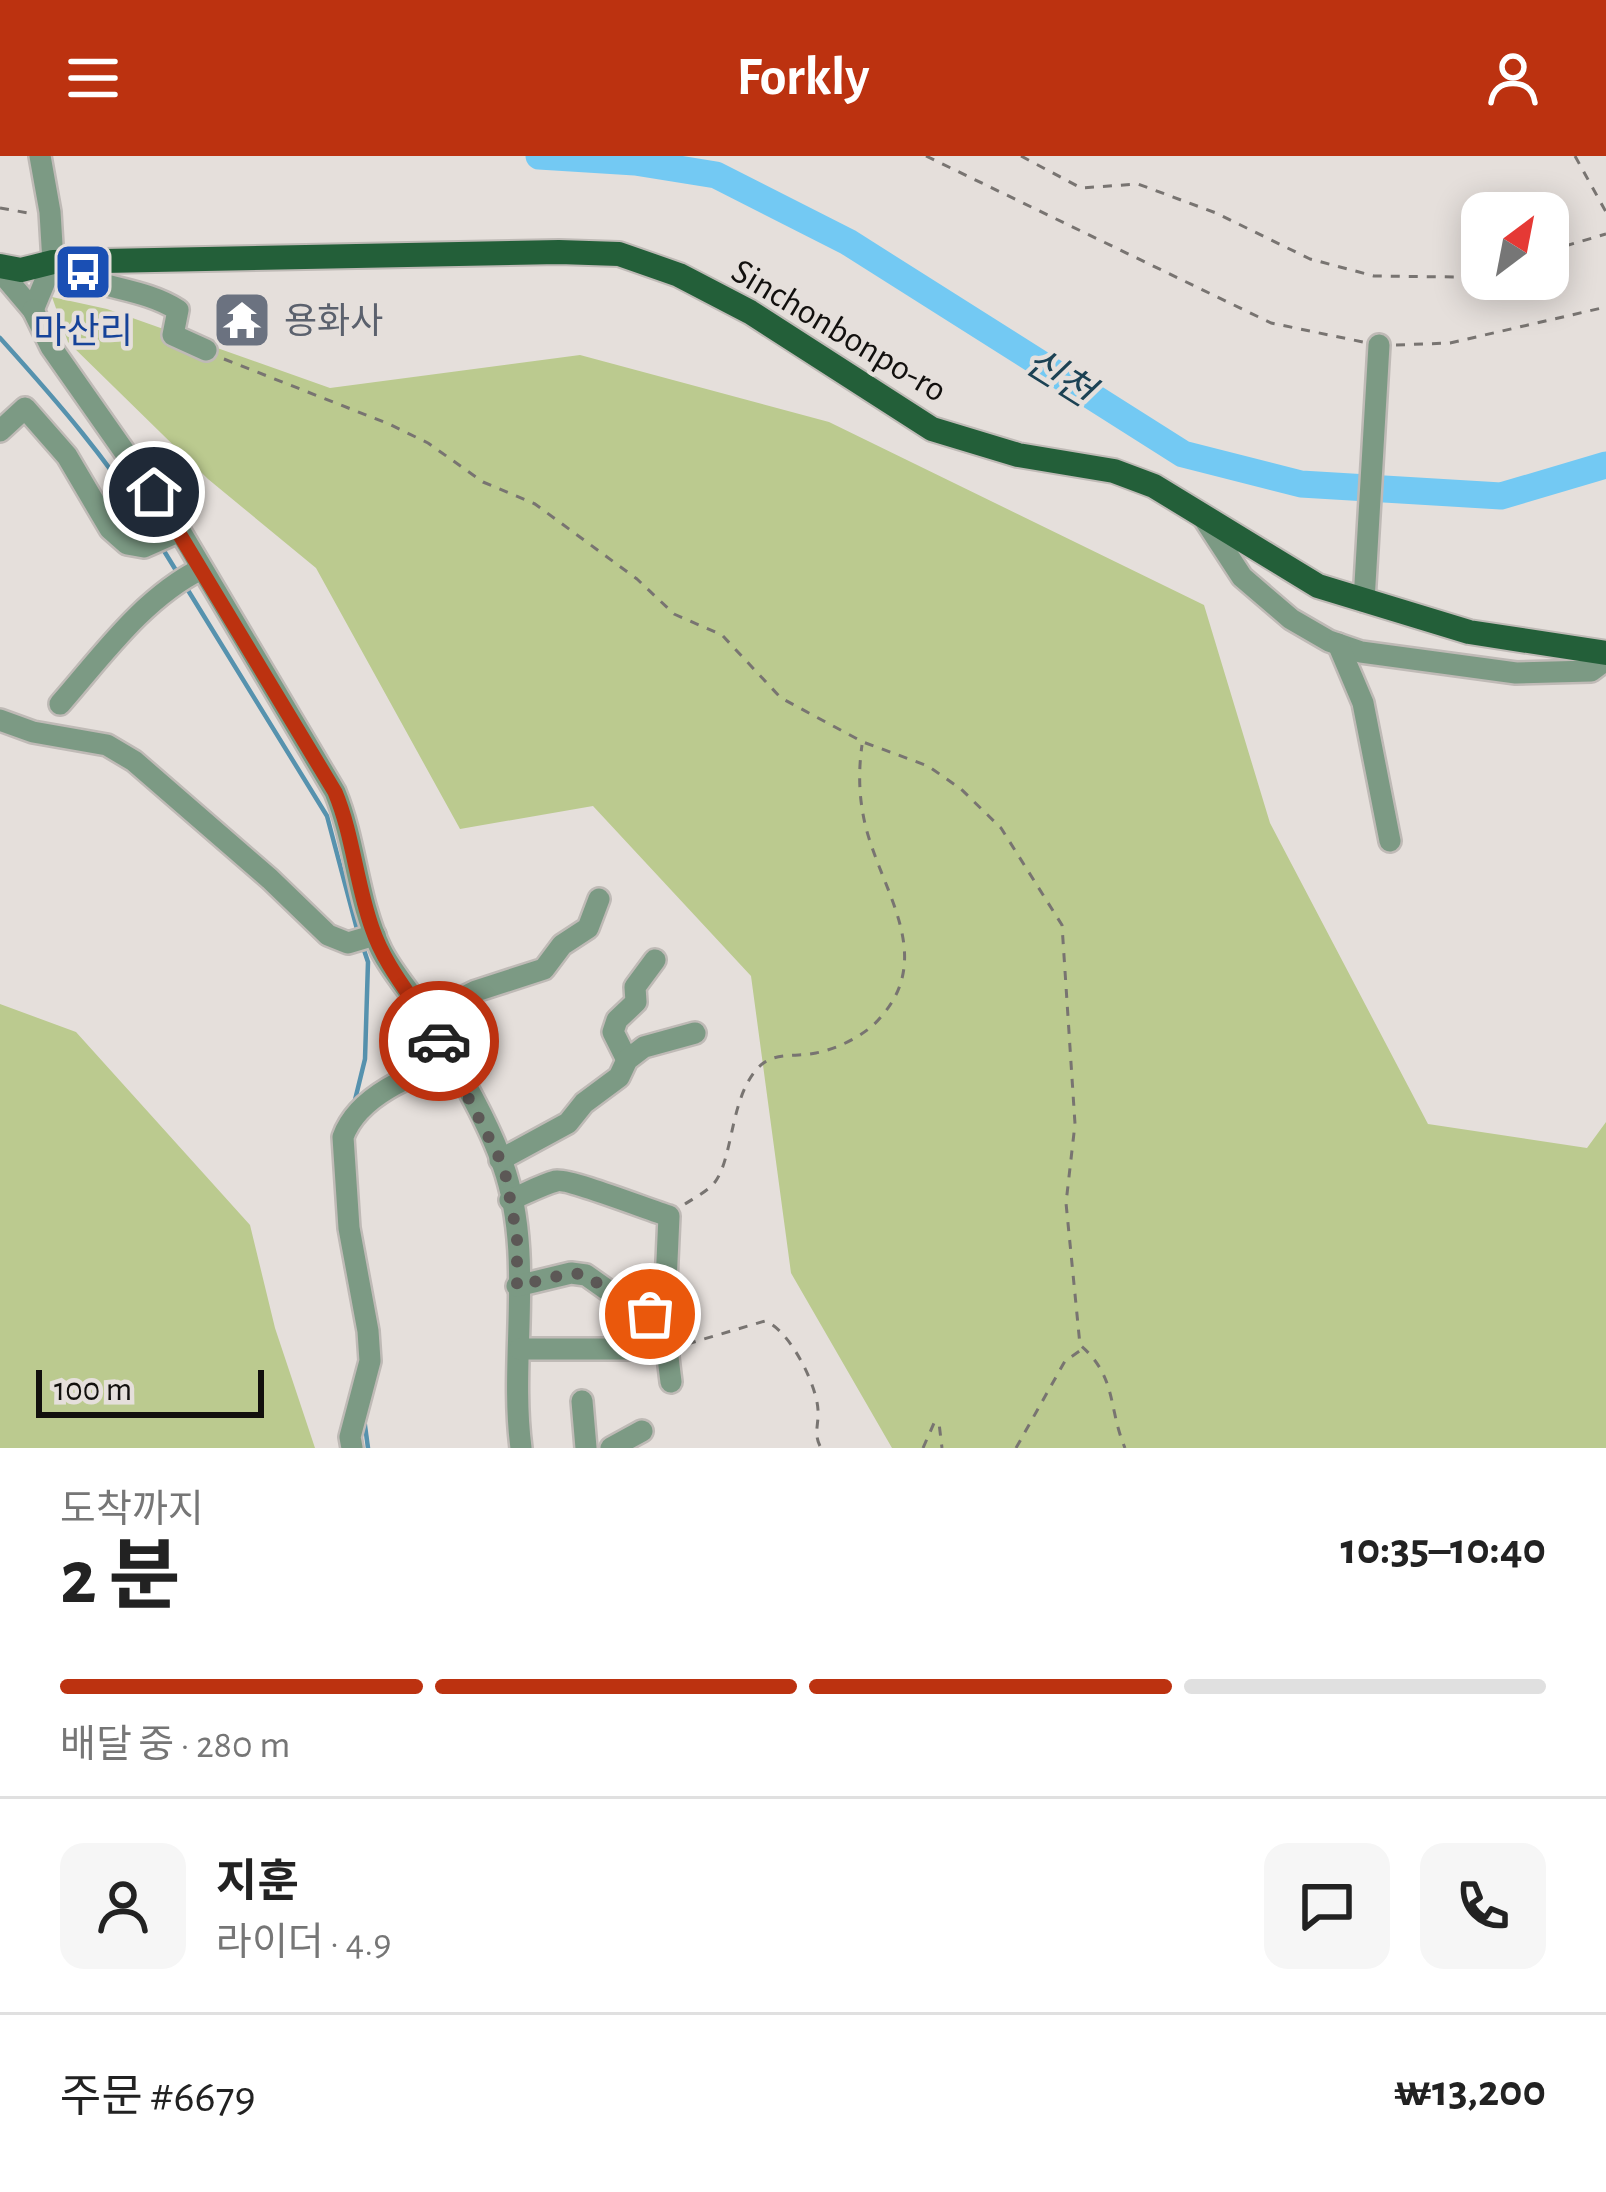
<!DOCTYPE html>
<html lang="ko">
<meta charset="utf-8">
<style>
:root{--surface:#fff;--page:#f6f6f6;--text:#222;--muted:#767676;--line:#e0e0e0;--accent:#bc3210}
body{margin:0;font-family:"Alegreya Sans","Noto Sans KR",sans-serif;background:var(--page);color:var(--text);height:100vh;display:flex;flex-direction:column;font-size:45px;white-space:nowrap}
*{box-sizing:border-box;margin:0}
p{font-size:39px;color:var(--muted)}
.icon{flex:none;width:66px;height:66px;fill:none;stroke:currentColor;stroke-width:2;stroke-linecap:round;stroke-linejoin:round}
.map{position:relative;height:1292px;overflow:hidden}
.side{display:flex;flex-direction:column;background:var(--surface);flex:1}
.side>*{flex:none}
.needle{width:78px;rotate:32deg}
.controls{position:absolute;left:1461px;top:36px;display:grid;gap:24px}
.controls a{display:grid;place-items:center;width:108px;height:108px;border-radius:24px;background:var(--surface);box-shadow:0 6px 30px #0003;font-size:60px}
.scale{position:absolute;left:36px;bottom:30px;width:228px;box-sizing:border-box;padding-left:12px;border:6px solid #12100e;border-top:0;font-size:33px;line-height:42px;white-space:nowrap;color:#12100e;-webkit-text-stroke:9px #e5dfdb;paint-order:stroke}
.pin{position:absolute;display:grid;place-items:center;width:102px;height:102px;color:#fff;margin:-51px;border:6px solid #fff;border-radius:50%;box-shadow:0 3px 12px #0007}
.courier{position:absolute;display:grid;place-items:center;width:120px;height:120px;margin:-60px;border:9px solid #bc3210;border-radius:50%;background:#fff;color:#222;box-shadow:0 3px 15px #0007}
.head em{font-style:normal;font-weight:700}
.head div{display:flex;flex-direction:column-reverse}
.head{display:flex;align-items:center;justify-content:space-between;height:204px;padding:0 60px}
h1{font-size:78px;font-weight:700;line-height:90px}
.bar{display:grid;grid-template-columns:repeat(4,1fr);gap:18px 12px;align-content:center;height:144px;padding:0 60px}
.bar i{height:15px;border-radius:9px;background:var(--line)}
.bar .current{background:var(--accent)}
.bar p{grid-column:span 4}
.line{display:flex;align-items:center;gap:30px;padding:0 60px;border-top:3px solid var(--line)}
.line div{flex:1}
.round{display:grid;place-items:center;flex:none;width:126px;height:126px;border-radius:24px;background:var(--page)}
header{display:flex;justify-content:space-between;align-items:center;height:156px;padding:0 60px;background:var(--accent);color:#fff;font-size:54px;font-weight:700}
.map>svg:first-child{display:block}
.green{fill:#bbca8f}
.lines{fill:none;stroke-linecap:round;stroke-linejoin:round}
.stream{stroke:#5692ae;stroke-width:4.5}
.river{stroke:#73c9f3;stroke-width:27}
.building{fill:#b4aeaa}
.minor-casing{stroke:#bfbab6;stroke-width:26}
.major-casing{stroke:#bfbab6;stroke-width:28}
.path{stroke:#787471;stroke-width:3;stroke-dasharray:9 9;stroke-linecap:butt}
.minor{stroke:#7c9a84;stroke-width:21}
.major{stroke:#235f39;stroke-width:24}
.done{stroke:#5c5856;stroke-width:12;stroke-dasharray:0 21.6}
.route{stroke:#bc3210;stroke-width:15}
.labels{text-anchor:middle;stroke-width:9;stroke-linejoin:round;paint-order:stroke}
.worship-label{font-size:36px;fill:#5b616d;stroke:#e5dfdb;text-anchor:start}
.street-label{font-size:36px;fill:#12100e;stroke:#e5dfdb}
.transit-label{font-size:36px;fill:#164399;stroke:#e5dfdb}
.water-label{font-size:39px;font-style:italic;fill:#1c4254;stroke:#e5dfdb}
</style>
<header><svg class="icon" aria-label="menu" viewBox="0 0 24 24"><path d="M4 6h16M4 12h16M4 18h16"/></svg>Forkly<svg class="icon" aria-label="person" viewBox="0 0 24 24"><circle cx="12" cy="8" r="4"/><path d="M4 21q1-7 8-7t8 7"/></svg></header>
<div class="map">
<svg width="1606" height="1292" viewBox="0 0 1606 1292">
<rect width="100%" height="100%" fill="#e5dfdb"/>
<g class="green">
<path d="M52,141L107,153L330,232L580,199L829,266L1204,449L1270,667L1428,968L1587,992L1606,966V1292H892L791,1117L751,820L593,650L460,673L316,412L208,323L68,186Z"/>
<path d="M0,848L76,876L250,1069L275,1172L315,1292H0Z"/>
</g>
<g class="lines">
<g class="stream">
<path d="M0,182C56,244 112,308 155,380"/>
<path d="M161,390L177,416"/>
<path d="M186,431L327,660L358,777"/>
<path d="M354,948L365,903L368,806L362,788"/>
<path d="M364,1262L368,1292"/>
</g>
<path class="river" d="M539,0L635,6L716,19L848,86L1183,298L1301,328L1501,340L1606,309"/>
</g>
<path class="building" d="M417,875L430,897L406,904L401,894L407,891L402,882Z"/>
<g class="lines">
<g class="minor-casing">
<g id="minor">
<path d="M53,106C90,134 139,129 178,154L173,179L206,194"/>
<path d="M0,115L33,154L53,106L50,56L40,0"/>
<path d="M33,154L51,191L180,375L335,636C356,687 357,744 381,794C392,816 409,834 422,855C449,898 487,962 503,1009C535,1100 509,1200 521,1292"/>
<path d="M0,275L25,252L67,300L110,373L127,388L144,391L180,375"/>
<path d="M1201,358L1242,421L1291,463L1329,485L1361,496L1516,517L1591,515L1606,504"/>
<path d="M1364,445L1379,189"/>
<path d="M1338,488L1363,547L1390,685"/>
<path d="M60,548C102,500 143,442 201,413"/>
<path d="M0,564L33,576L107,589L134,605L270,723L328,779L348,787L375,779"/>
<path d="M425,860L476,835L544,813L562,789L588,772L599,743"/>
<path d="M627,904L613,876L617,864L636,846L635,831L655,804"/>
<path d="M500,1004L568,967L584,947L619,921L627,904L644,891L695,877"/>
<path d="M510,1044C525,1038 541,1029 556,1025C568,1022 649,1054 669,1060L666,1127L651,1146L649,1158L667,1193L671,1226"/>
<path d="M517,1130L571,1117L586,1119L617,1141L651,1146"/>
<path d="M520,1193H667"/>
<path d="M582,1245L586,1292"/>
<path d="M352,1292L350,1281L370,1205L368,1175L349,1072L343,981C358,939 412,919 450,905"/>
<path d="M611,1292L642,1275"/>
</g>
</g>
<g class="major-casing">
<path id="major" d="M0,110L21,114L53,106L559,96L619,98L679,119L750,156L932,273L1018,299L1114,315L1154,330L1318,430L1469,476L1606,497"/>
</g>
<g class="path">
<path d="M926,0L1271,167L1363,186"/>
<path d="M1021,0L1081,32L1138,28L1216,57L1310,103L1374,120L1456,121L1482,113"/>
<path d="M1575,0L1606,56"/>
<path d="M0,52L34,58"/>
<path d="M1548,95L1606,78"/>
<path d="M1396,189L1450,187L1606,151"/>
<path d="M224,203L389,268L428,287L483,326L535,348L637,423L674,458L722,479L781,542L863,586L928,610L961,633L1001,672L1062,769L1075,968L1066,1047L1080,1189C1117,1220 1108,1252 1125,1292"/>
<path d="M685,1048C694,1042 708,1035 715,1026C733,1002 730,945 756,914C773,894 793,902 816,897C837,893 866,879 880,862C935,801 883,737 866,672C859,644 858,618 862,589"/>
<path d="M687,1188L765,1165C789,1173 817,1229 818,1254C819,1269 813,1278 821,1292"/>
<path d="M923,1292L934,1267H939L942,1292"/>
<path d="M1016,1292L1065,1205L1084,1192"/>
</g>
<use href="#minor" class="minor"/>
<use href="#major" class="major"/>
</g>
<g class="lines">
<path class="done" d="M439,885L504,1011L517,1080V1130L571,1117L586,1119L617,1141L651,1146L650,1158"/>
<path class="route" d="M154,336L335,636C353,679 356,727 372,772C386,814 418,847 439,885"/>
</g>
<defs>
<g id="bus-square" transform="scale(3)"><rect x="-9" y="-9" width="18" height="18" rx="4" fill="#1a4fb4" stroke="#e5dfdb"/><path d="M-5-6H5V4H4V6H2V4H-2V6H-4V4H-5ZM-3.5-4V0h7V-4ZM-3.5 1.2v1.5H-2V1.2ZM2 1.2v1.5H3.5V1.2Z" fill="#fff"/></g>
<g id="temple-square" transform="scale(3)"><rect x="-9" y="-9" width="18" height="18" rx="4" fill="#6b7280" stroke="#e5dfdb"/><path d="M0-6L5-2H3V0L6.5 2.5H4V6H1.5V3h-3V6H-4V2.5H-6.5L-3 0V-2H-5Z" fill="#fff"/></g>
</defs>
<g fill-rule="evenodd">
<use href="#bus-square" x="83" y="116"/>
<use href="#temple-square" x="242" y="164"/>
</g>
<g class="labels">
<g class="worship-label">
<text x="284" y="177">용화사</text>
</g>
<g class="street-label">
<text transform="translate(840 173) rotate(31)" y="13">Sinchonbonpo-ro</text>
</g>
<g class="transit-label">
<text x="83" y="187">마산리</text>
</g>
<g class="water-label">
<text transform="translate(1060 220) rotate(32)" y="14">신천</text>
</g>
</g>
</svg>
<div class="controls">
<a><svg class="needle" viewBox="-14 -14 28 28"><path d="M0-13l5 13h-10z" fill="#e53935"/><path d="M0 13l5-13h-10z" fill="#767676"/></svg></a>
</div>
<div class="scale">100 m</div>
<div class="pin" style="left:650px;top:1158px;background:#ea580c"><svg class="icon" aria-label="bag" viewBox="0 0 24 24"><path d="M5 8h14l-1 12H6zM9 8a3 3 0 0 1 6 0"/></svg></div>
<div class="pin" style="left:154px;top:336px;background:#1f2937"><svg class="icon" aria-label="home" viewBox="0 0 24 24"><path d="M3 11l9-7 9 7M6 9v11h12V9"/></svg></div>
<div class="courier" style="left:439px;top:885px"><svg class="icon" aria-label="car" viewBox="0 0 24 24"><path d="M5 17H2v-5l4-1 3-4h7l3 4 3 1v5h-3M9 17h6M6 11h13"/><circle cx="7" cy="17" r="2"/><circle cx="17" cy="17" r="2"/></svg></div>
</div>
<section class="side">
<div class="head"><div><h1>2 분</h1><p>도착까지</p></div><em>10:35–10:40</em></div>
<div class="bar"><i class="current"></i><i class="current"></i><i class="current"></i><i></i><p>배달 중 · 280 m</p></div>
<div class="line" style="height:216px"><a class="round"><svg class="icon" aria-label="person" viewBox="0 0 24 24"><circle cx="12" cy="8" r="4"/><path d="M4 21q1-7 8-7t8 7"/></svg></a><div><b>지훈</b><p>라이더 · 4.9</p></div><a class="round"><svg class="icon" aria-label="chat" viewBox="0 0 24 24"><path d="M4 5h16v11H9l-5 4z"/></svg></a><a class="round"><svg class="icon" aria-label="phone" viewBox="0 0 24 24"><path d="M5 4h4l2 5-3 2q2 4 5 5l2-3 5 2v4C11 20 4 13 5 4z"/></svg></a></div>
<div class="line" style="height:156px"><div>주문 #6679</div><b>₩13,200</b></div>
</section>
